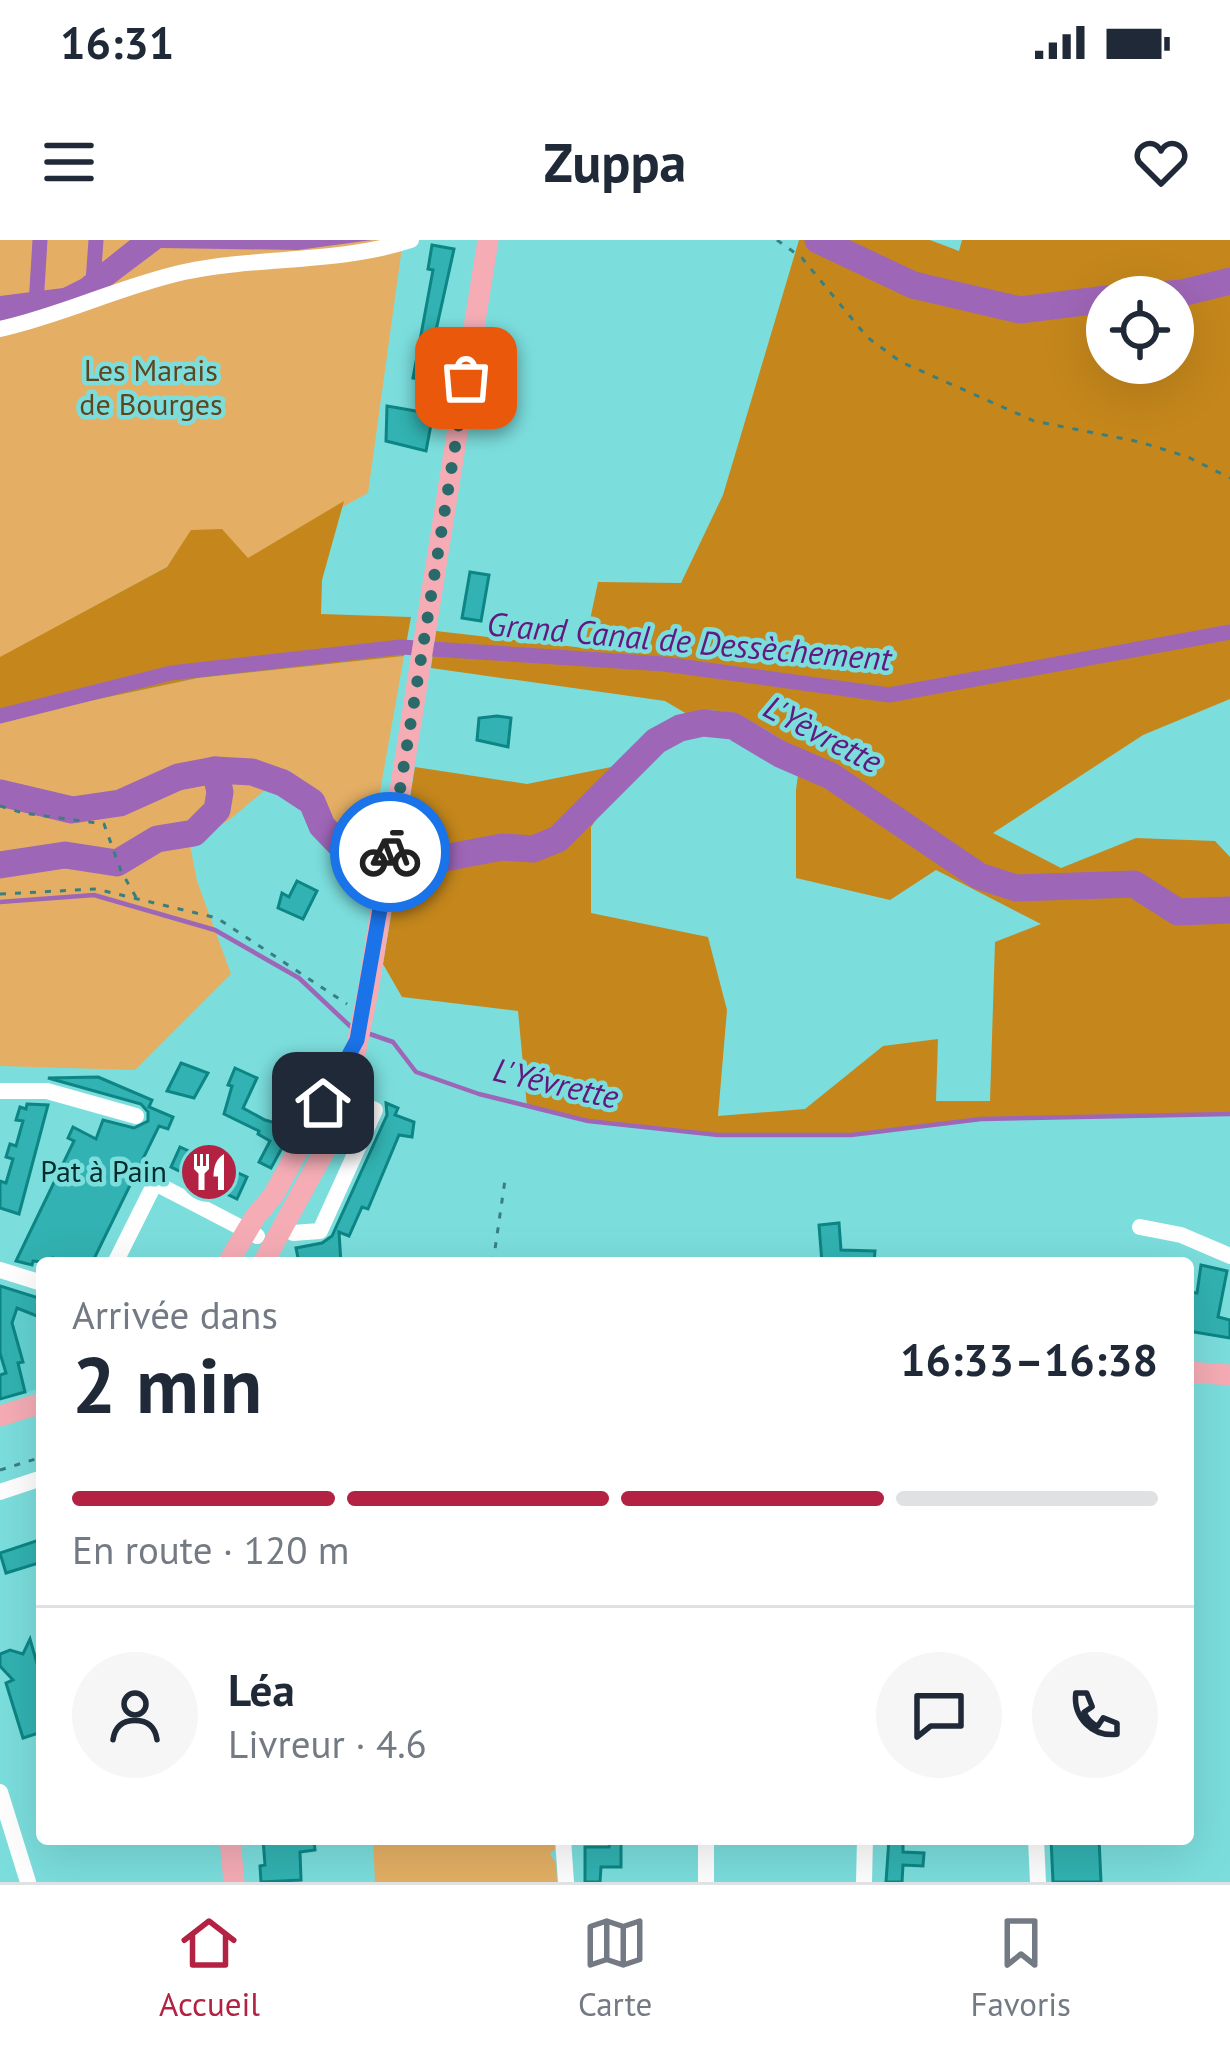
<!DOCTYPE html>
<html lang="fr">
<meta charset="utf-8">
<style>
:root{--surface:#fff;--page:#f6f6f7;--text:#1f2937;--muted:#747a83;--line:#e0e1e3;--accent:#b42243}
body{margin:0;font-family:"PT Sans",sans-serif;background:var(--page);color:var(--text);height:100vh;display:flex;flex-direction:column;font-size:45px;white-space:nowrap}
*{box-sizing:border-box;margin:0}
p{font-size:39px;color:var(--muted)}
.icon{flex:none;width:66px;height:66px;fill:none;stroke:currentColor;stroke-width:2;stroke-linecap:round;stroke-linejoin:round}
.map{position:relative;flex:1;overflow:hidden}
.side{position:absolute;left:36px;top:1017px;width:1158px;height:588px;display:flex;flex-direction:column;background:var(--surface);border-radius:12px;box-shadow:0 12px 48px #0002}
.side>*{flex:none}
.controls{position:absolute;left:1086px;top:36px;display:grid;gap:24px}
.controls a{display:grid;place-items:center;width:108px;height:108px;border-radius:50%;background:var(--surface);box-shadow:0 12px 48px #0002;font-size:60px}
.pin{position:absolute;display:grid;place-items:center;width:102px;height:102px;color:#fff;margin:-51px;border-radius:24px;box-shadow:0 6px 18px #0006}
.courier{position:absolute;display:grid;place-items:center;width:120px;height:120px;margin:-60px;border:9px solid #1a73e8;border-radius:50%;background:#fff;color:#222;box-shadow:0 3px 15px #0007}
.overview em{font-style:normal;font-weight:800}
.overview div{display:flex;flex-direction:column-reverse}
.overview{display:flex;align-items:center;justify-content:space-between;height:204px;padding:0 36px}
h1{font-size:78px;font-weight:800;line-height:90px}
.bar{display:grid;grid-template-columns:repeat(4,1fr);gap:18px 12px;align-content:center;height:144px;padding:0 36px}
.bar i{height:15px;border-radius:9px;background:var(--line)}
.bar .active{background:var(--accent)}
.bar p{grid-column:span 4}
.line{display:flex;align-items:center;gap:30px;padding:0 36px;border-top:3px solid var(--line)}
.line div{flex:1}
.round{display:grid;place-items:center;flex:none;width:126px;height:126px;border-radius:63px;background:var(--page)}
.status{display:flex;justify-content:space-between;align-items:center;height:84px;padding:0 60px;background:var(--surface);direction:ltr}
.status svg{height:33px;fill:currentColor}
header{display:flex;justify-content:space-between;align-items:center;height:156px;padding:0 36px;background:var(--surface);font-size:54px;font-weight:800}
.tabs{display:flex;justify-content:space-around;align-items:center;height:168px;border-top:3px solid var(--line);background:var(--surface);font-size:33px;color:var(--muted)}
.tabs a{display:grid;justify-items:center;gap:6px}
.tabs .active{color:var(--accent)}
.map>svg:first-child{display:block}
.built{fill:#63d3d2}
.green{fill:#e4af64}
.forest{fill:#c5871c;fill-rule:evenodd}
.water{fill:#9e66b7}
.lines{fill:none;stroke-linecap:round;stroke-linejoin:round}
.stream{stroke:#9e66b7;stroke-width:4.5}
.canal{stroke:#9e66b7;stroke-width:15}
.river{stroke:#9e66b7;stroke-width:27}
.building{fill:#32b2b2;stroke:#0c8584;stroke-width:3}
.path{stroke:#397f7f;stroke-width:3;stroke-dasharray:6 9;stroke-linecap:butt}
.minor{stroke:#fff;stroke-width:16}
.major{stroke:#f5acb5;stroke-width:21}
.done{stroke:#2b6a6a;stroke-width:12;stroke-dasharray:0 21.6}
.route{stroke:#1a73e8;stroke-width:15}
.labels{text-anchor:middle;stroke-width:9;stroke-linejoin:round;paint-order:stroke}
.park-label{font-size:30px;fill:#5f441d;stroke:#7bdedd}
.poi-label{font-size:30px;fill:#002c2c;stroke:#7bdedd;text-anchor:end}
.water-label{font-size:33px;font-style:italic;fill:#62187e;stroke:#7bdedd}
</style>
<div class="status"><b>16:31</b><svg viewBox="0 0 49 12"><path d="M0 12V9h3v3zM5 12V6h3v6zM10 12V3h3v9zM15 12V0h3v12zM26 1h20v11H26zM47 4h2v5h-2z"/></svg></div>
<header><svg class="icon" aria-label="menu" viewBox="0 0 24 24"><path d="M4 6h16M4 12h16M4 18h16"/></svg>Zuppa<svg class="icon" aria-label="heart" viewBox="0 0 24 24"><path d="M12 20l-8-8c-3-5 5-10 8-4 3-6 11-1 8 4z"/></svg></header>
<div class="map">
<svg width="1230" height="1642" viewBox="0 0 1230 1642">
<rect width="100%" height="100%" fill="#7bdedd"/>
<path class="built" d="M0,1046L42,1059V1148L0,1159Z"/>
<g class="green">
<path d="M0,0H403L368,253L248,319L192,291L167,327L0,418Z"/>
<path d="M404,416L370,608L335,582L289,530L229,580L190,605L197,641L231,734L135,830L0,826V480L198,438Z"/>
<path d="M373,1599H554L556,1608L550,1614L556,1623L557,1642H375Z"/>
</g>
<g class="forest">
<path d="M799,0H930L959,11L962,0H1230V459L1143,495L993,593L1061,628L1136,598L1215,601L1230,617V874L981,879L851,895H718L588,881L527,867L518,771L402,757L383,724L415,527L527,544L636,522L591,587V673L708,697L727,770L718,876L805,869L883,806L938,799L936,861H990L995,702L1041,684L936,630L890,660L796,638V550L801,512C766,491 729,459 687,474L665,461L431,428L436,391L584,408L598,342L681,343L723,255ZM1107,57H1173V123H1107Z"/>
<path d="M344,261L322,340L321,374L411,377L404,416L198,438L0,480V417L167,327L191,290L222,289L248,318Z"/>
</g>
<path class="water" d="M130,0H372L298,10L161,8L104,51L76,63L0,81V56L63,48L81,39Z"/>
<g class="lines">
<g class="stream">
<path d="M0,662L94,655L215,690L299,738L351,787"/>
<path d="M367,793L393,802L416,832L479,854L588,881L718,895H851L981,879L1230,874"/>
</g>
<g class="canal">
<path d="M93,42L96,0"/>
<path d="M36,65L40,0"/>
<path d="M0,476L171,433L401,407L664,424L889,455L1230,392"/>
</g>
<g class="river">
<path d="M818,0L913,45L1020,70L1107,59"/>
<path d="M1133,57L1182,53L1230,41"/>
<path d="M0,553L72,570L120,563L178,537L215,530L252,532L283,543L312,562L322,586L347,612L368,622L413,624L502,607L533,609L558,599L656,501L680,488L703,483L733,486L780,514L831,536L979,636L1016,648L1134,644L1178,672L1230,670"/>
<path d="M0,625L65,615L117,623L157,599L194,593L217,570L220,552L215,530"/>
</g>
</g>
<g class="building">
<path d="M432,5L454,9L425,140L413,138L433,30L428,29Z"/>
<path d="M387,166L433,174L426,211L386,201Z"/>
<path d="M470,332L489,335L481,381L462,378Z"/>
<path d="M497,476L511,478L508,507L477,500L479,478Z"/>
<path d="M297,641L317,651L303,679L278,668L282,653L289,657Z"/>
<path d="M181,823L208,833L194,858L167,851Z"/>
<path d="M235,828L257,838L243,868L265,880L279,884L295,842L309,849L302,862L306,864L271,928L259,922L270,901L258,894L259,891L224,874L232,846L228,845Z"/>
<path d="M98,837L152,860L149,867L173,877L168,889L159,886L92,1023H63L53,1018L50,1023L33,1021L32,1025L16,1021L74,901L68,898L73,887L96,899L103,880L134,888L148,881V872L141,864L48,838Z"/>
<path d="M386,863L398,868L395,875L414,882L412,897L399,895L368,969L362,967L349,996L339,992L341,1023H299L296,1008L322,1003L332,996L387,875Z"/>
<path d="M27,864L48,865L19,974L0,968V941L6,943L13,919L6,917L10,904L16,906L23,881L16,880L20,867L26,869Z"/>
<path d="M180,907L247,937L237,959L171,927Z"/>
<path d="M839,983L841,1010L875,1011L874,1023H822L819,985Z"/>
<path d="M1201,1025L1227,1031L1218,1077L1230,1080V1098L1188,1091V1052L1197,1053Z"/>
<path d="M0,1046L42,1059V1078L17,1068L12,1083L23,1122L18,1123L25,1152L0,1159V1135L6,1133L0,1113Z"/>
<path d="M42,1299V1322L6,1333L0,1313Z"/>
<path d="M30,1399L38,1427L42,1426V1492L23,1498L6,1443L13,1440L0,1426V1414L10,1410L23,1414Z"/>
<path d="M263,1599H314L315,1610L300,1612L301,1640L261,1642L260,1626L265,1625Z"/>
<path d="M610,1599H621V1627H601L600,1642H585V1607H609Z"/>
<path d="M889,1599H903V1612L924,1613L923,1626L903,1625L902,1642H886Z"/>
<path d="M1051,1599H1099L1101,1642H1053Z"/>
</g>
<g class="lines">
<g class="path">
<path d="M777,0L802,18L867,97L901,122L1034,181L1140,202L1188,217L1230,238"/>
<path d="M0,566L23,573L104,584L121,631L137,659"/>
<path d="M0,654L96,649L217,678L347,764"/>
<path d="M493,1023L505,940"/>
<path d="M0,1230L42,1217"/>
</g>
<g class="minor">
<path d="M0,89C63,75 121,46 184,32C259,16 338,24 411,0"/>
<path d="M0,851H47L136,876"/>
<path d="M283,987L293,993L320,991L375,870L336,854"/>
<path d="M1140,987L1181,995L1230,1016"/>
<path d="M115,1023L155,943L257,996"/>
<path d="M0,1030L42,1043"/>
<path d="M0,1252L42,1238"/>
<path d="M0,1552L28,1642"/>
<path d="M563,1599L566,1642"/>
<path d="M1036,1599L1038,1642"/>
<path d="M706,1642V1599"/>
<path d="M864,1642L865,1599"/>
</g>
<g class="major">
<path d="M228,1023L255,977L273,956L346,822"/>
<path d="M263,1023L331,899L346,858L368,751L488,0"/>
<path d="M1188,1132L1230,1135"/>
<path d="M0,1176L42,1163"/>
<path d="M230,1599L234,1642"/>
</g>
</g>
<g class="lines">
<path class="done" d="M390,612L466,138"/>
<path class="route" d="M323,863L357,800L390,612"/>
</g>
<defs>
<g id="restaurant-disc" transform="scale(3)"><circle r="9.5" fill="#b42243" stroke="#7bdedd"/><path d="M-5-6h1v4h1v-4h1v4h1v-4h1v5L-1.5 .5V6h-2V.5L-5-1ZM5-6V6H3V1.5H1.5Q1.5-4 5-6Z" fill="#fff"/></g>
</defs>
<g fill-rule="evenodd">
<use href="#restaurant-disc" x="209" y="932"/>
</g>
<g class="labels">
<g class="park-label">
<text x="151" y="141">Les Marais<tspan x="151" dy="34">de Bourges</tspan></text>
</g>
<g class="poi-label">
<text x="167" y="942">Pat à Pain</text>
</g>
<g class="water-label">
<text transform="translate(689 401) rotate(5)" y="12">Grand Canal de Dessèchement</text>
<text transform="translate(823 494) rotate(28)" y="12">L'Yèvrette</text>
<text transform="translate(556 843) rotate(13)" y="12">L'Yévrette</text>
</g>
</g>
</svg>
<div class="controls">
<a><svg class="icon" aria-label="locate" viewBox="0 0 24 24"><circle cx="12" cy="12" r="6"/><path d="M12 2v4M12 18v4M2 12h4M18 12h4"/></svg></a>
</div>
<div class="pin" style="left:466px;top:138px;background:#ea580c"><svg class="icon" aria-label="bag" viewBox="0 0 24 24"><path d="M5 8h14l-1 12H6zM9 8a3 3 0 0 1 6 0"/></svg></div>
<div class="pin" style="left:323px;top:863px;background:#1f2937"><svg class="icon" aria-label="home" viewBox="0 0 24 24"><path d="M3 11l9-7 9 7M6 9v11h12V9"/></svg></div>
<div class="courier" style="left:390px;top:612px"><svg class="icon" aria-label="bike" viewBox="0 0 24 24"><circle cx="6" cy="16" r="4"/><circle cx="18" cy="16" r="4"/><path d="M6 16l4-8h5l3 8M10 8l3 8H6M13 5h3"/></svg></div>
<section class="side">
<div class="overview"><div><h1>2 min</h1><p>Arrivée dans</p></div><em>16:33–16:38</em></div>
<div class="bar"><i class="active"></i><i class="active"></i><i class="active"></i><i></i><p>En route · 120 m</p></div>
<div class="line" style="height:216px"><a class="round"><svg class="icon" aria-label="person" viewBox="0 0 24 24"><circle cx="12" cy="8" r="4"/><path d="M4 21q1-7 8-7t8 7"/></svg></a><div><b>Léa</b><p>Livreur · 4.6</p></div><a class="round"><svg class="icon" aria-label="chat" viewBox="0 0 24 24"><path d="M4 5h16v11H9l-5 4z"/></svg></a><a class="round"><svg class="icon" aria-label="phone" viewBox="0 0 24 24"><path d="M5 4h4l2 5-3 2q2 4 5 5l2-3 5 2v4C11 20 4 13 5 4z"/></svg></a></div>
</section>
</div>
<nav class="tabs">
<a class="active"><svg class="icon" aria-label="home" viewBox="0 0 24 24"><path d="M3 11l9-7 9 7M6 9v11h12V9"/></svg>Accueil</a>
<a><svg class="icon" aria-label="map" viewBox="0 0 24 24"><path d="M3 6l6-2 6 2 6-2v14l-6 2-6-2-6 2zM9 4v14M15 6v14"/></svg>Carte</a>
<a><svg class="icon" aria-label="saved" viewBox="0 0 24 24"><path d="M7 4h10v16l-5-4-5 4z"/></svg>Favoris</a>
</nav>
